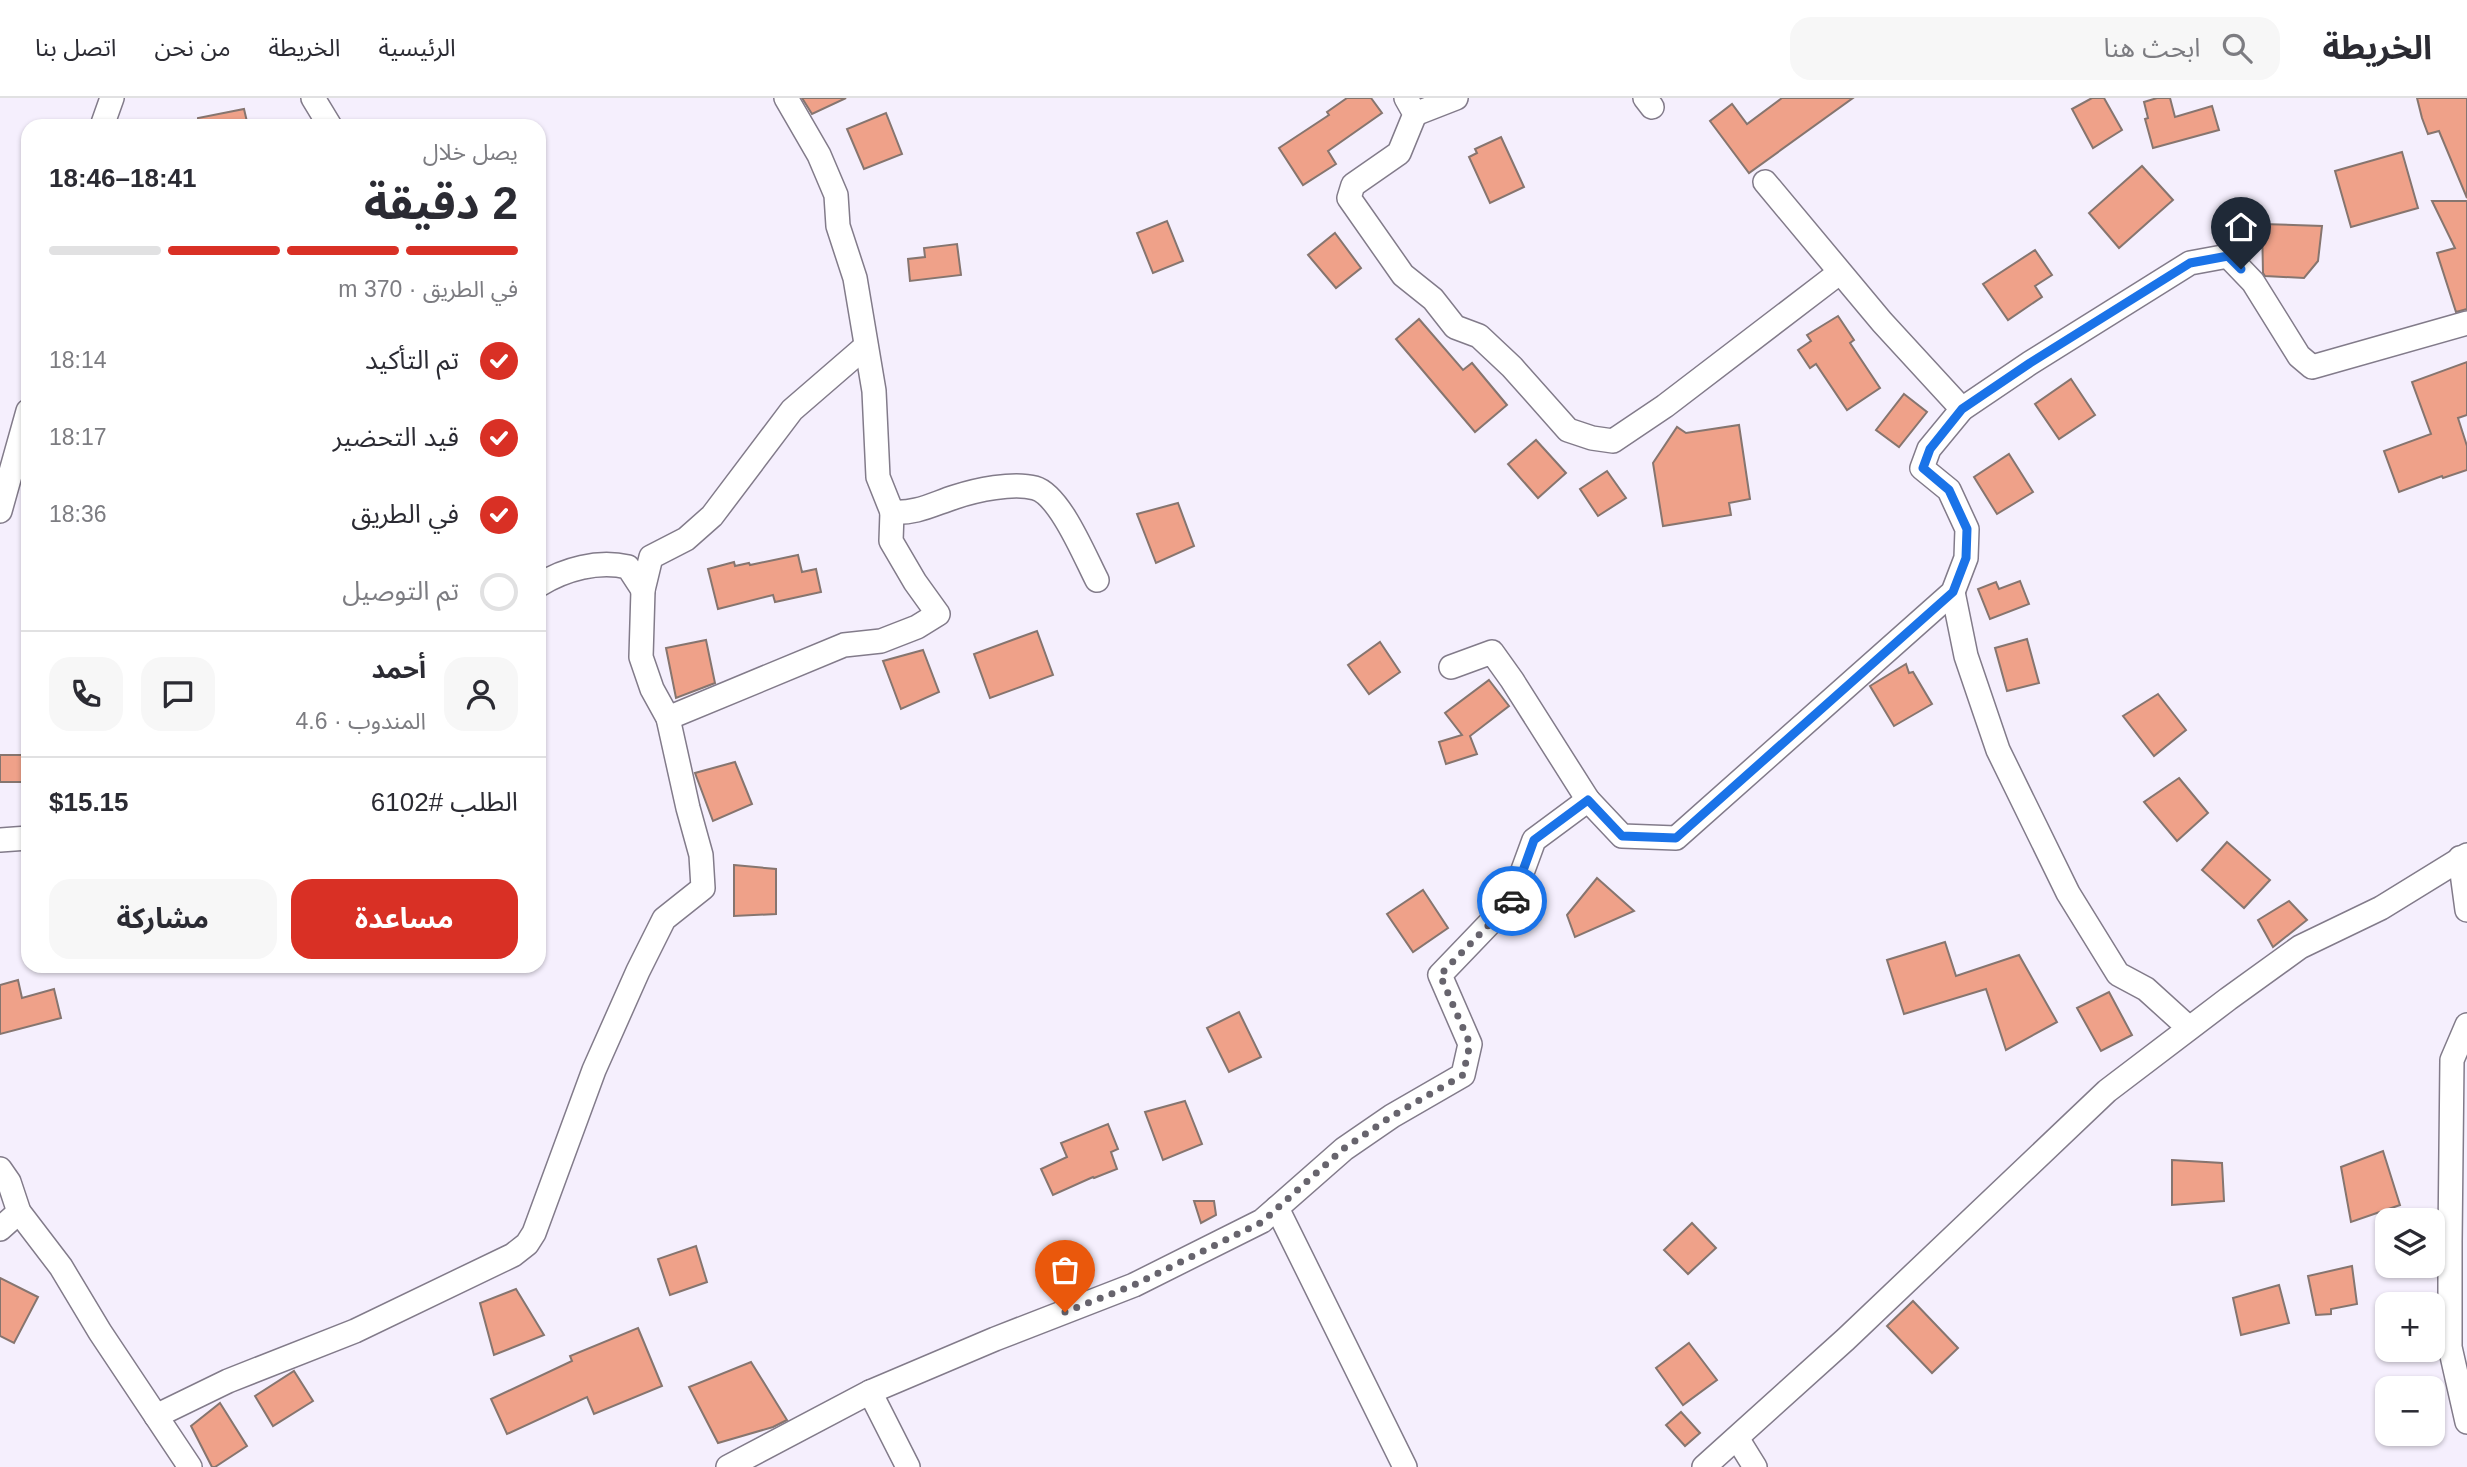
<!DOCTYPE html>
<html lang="ar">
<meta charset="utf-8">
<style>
:root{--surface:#fff;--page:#f7f7f7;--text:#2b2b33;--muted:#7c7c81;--line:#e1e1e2;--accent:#d93025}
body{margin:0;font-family:Helvetica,"Noto Sans Arabic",sans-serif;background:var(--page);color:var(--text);direction:rtl;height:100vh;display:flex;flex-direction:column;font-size:26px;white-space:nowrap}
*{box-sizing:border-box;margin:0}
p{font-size:23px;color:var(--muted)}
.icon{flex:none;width:38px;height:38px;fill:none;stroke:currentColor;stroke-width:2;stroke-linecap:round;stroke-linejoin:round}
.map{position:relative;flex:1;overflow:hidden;direction:ltr}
.sheet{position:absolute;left:21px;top:21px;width:525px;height:854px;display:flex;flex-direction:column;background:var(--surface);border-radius:21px;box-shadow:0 2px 5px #0004;direction:rtl}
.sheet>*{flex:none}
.tools{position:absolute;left:2375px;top:1110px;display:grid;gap:14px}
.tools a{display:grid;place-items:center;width:70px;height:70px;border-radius:14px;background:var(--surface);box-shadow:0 2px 5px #0004;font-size:35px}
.pin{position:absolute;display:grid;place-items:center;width:60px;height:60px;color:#fff;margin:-72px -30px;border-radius:50% 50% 50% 0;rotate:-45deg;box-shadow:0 0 7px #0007}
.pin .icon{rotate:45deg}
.courier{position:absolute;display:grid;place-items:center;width:70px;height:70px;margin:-35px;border:5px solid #1a73e8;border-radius:50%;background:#fff;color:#222;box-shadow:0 2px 9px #0007}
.overview em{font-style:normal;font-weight:700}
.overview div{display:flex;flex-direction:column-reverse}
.overview{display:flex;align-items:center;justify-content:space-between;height:119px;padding:0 28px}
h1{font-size:46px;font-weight:700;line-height:52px}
.bar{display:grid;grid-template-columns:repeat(4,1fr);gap:10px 7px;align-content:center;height:84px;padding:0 28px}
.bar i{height:9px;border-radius:5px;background:var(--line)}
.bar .active{background:var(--accent)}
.bar p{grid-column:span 4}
.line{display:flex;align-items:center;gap:18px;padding:0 28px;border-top:2px solid var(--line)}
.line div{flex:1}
.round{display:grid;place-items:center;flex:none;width:74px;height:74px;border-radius:21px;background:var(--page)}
ol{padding:0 28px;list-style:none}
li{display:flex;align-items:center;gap:21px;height:77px}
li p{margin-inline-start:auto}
li .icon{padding:7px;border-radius:50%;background:var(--accent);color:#fff;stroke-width:4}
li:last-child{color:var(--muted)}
li i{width:38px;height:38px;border:4px solid var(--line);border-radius:50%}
.cta{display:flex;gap:14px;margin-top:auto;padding:14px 28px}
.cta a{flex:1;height:80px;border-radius:21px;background:var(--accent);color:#fff;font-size:28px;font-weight:700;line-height:80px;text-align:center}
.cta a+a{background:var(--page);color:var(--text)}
header{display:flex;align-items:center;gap:42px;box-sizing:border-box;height:98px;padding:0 35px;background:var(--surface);border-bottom:2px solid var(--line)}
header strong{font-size:33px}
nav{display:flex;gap:38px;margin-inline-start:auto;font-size:24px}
.search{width:490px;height:63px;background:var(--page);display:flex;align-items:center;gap:18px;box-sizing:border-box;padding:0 24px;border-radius:21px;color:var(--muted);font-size:26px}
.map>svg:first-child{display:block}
.building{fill:#efa189;stroke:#86756f;stroke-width:2}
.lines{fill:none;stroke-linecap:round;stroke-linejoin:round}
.street-casing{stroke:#827b8a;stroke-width:26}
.street{stroke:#fff;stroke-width:23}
.done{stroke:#67646d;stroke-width:7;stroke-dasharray:0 12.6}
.route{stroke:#1a73e8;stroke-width:9}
</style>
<header>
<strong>الخريطة</strong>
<div class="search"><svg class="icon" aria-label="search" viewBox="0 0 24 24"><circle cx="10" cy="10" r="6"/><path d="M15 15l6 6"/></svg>ابحث هنا</div>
<nav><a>الرئيسية</a><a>الخريطة</a><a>من نحن</a><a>اتصل بنا</a></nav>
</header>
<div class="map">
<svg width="2467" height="1369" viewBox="0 0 2467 1369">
<rect width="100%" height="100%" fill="#f5effd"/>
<g class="building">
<path d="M802,0H846L812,16Z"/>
<path d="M1347,0H1371L1382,15L1328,53L1336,66L1303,87L1279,50L1329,17L1327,14Z"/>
<path d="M1782,0H1853L1749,75L1710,23L1732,6L1747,26Z"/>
<path d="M2092,0H2104L2122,32L2093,50L2072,11Z"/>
<path d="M2157,0H2170L2175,19L2212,8L2219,32L2153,50L2145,21L2148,20L2144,4Z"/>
<path d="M2417,0H2467V100L2439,33L2428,36L2422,20Z"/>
<path d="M244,11L248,28H198V20Z"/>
<path d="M886,15L902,56L864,71L847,31Z"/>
<path d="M1501,39L1524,89L1490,105L1469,59L1477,55L1475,51Z"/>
<path d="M2402,54L2418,110L2351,129L2335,73Z"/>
<path d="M2142,68L2173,102L2119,150L2089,115Z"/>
<path d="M2432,103H2467V211L2456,214L2437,155L2455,150Z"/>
<path d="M1167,123L1183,163L1153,175L1137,135Z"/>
<path d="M2262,126L2322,128L2318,163L2304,180L2265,178L2263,175Z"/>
<path d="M1335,135L1361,170L1336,190L1308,157Z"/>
<path d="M957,146L961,177L910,183L908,161L925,159L924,150Z"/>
<path d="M2035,152L2052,177L2035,188L2042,199L2008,222L1983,186Z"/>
<path d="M1838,218L1854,242L1850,245L1880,290L1847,312L1816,266L1810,270L1798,252L1811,243L1807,237Z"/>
<path d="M1419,221L1463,272L1472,265L1507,307L1475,334L1396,241Z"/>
<path d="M2467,264V317L2458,320L2467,348V372L2443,380L2442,378L2399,394L2384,353L2431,336L2412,284Z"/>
<path d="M2071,281L2095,317L2059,341L2035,306Z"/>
<path d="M1904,296L1927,314L1899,349L1876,332Z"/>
<path d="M1739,327L1750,401L1729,405L1731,417L1663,428L1653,365L1677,329L1686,335Z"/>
<path d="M1536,342L1566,375L1538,400L1508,366Z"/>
<path d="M2009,356L2033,394L1997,416L1974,379Z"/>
<path d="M1607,373L1626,400L1598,418L1580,391Z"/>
<path d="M1178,405L1194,448L1156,465L1137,416Z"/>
<path d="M798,457L802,474L816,471L821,494L775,504L773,497L718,511L708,471L734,464L735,468L749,465L750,467Z"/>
<path d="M2020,483L2029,506L1990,521L1978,491L1996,484L1999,491Z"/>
<path d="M1037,533L1053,577L990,600L974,556Z"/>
<path d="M2027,541L2039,585L2007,593L1995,550Z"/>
<path d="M706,542L715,585L676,600L666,550Z"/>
<path d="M1380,544L1400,574L1369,596L1348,567Z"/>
<path d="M923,552L939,594L901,611L883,563Z"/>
<path d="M1906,566L1909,575L1913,574L1932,606L1894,628L1870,588Z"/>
<path d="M1489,582L1509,608L1470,638L1477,656L1446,666L1439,644L1462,637L1445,615Z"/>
<path d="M2158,596L2186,632L2154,658L2123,618Z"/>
<rect x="0" y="657" width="28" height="27"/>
<path d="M735,664L752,706L713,723L695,675Z"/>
<path d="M2179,680L2208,715L2177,743L2144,704Z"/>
<path d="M2227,744L2270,782L2244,810L2202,772Z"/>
<path d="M734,767L776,771V816L734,818Z"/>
<path d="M1597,780L1634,813L1575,839L1567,817Z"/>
<path d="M1423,792L1448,830L1413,854L1387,816Z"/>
<path d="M2289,803L2307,822L2273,849L2258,822Z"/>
<path d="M1945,844L1956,878L2019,857L2057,924L2006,952L1986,891L1904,916L1887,862Z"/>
<path d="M18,882L22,900L54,891L61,920L0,936V887Z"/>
<path d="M2109,894L2132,937L2101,953L2077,910Z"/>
<path d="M1239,914L1261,959L1229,974L1207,930Z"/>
<path d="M1185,1003L1202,1046L1163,1062L1145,1014Z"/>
<path d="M1108,1026L1118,1051L1111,1054L1117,1071L1094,1080L1093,1079L1053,1097L1041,1071L1067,1059L1061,1045Z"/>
<path d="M2383,1053L2400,1107L2351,1124L2341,1069Z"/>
<path d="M2172,1062L2222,1065L2224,1103L2172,1107Z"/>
<path d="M1194,1103H1214L1216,1117L1201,1125Z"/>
<path d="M1692,1125L1716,1150L1688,1176L1664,1152Z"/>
<path d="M696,1148L707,1184L670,1197L658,1161Z"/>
<path d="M2352,1168L2357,1206L2331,1211V1216L2316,1217L2308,1178Z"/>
<path d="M0,1180L38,1199L14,1245L0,1238Z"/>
<path d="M2279,1187L2289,1225L2241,1237L2233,1200Z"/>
<path d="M516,1191L544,1237L494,1257L480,1205Z"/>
<path d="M1913,1203L1958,1250L1932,1275L1887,1228Z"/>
<path d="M638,1230L662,1288L594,1316L587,1299L507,1336L491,1301L572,1263L570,1258Z"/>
<path d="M1689,1245L1717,1282L1683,1307L1656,1270Z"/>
<path d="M751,1264L787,1322L773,1329L718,1345L689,1289Z"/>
<path d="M294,1273L313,1303L273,1328L255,1298Z"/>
<path d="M220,1305L247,1348L215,1369H212L191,1328Z"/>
<path d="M1681,1314L1700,1335L1685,1348L1666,1327Z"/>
</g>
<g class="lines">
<g class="street-casing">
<g id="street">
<path d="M313,0L330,28"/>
<path d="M786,0L819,57L836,97L838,128L855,180L874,293L878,379L892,414C916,416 933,406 955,399C976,392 1013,384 1035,390C1060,397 1085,459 1097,482"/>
<path d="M1406,0L1415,16L1399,55L1353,87L1349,100L1403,177L1433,201L1455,229L1479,238L1512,269L1568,332L1592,340L1613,343L1665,308L1839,175"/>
<path d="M1645,0L1652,9"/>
<path d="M1415,16L1456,0"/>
<path d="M102,28L112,0"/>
<path d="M1765,84L1882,224L1962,311"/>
<path d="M0,413L28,313"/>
<path d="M539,487C565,471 598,462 628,469L643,492"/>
<path d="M1953,494L1966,558L1998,652L2068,795L2118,876L2146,891L2189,930"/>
<path d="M1451,569L1492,554L1512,582L1588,702"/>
<path d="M668,620L844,547L881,543L917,529L938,516L915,484L891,443L892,414"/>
<path d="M0,742L28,740"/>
<path d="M2460,760L2467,812"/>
<path d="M2467,927L2452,962L2450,1143V1249L2467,1324"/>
<path d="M0,1071L9,1084L19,1114L61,1169L100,1234L190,1369"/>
<path d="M1277,1110L1405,1369"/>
<path d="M0,1131L19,1114"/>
<path d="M870,1294L908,1369"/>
<path d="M156,1318L228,1283L355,1233L513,1157L527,1146L534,1135L594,972L638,873L664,821L703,790L701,757L688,710L668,620L652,591L641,559L643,492L651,459L686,441L712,418L792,312L866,248"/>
<path d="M1737,1340L1755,1369"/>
<path d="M728,1369L870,1294L995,1241L1134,1187L1262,1123L1344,1051L1392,1018L1463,977L1470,946L1440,877L1512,802L1534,742L1588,702L1622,738L1676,740L1953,494L1966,460L1967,431L1949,392L1922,370L1929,351L1962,311L2030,265L2190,165L2228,158L2253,184L2299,258L2312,269L2467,225"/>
<path d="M1704,1369L1846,1241L2107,993L2228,901L2300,849L2381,810L2467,757"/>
</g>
</g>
<use href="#street" class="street"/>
</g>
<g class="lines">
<path class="done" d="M1065,1214L1134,1187L1262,1124L1343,1051L1392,1018L1463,977L1470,946L1440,877L1512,803"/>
<path class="route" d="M1512,803L1534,742L1588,702L1622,738L1676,740L1953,494L1966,460L1967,431L1949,392L1923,370L1930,351L1962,311L2030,265L2190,165L2228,158L2241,171"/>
</g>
</svg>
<div class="tools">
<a><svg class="icon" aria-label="layers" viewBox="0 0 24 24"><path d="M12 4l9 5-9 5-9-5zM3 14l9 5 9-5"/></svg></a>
<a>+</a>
<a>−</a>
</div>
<div class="pin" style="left:1065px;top:1214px;background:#ea580c"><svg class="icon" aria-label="bag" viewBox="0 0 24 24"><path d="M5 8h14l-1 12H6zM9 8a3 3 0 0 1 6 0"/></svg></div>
<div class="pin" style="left:2241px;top:171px;background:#1f2937"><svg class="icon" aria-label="home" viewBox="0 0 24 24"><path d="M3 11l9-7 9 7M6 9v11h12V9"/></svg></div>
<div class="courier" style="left:1512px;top:803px"><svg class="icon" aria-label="car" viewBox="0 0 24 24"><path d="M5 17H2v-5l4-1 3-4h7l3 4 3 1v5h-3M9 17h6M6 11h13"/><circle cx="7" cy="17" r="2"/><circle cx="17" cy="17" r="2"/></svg></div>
<section class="sheet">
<div class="overview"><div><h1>2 دقيقة</h1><p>يصل خلال</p></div><em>18:41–18:46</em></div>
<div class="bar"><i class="active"></i><i class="active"></i><i class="active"></i><i></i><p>في الطريق · 370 m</p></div>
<ol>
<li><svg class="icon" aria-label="check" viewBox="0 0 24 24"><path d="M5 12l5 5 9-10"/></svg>تم التأكيد<p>18:14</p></li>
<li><svg class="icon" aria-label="check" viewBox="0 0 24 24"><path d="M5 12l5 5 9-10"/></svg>قيد التحضير<p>18:17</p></li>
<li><svg class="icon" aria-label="check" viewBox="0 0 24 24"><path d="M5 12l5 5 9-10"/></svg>في الطريق<p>18:36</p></li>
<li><i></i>تم التوصيل</li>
</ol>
<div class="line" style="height:126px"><a class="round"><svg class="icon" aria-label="person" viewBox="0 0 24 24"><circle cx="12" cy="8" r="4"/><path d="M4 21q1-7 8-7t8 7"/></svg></a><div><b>أحمد</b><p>المندوب · 4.6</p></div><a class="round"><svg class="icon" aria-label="chat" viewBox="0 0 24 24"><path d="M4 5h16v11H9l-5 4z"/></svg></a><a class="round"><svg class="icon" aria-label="phone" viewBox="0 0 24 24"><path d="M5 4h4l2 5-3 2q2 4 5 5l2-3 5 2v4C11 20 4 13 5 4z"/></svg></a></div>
<div class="line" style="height:91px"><div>الطلب #6102</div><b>$15.15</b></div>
<div class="cta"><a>مساعدة</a><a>مشاركة</a></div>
</section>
</div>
